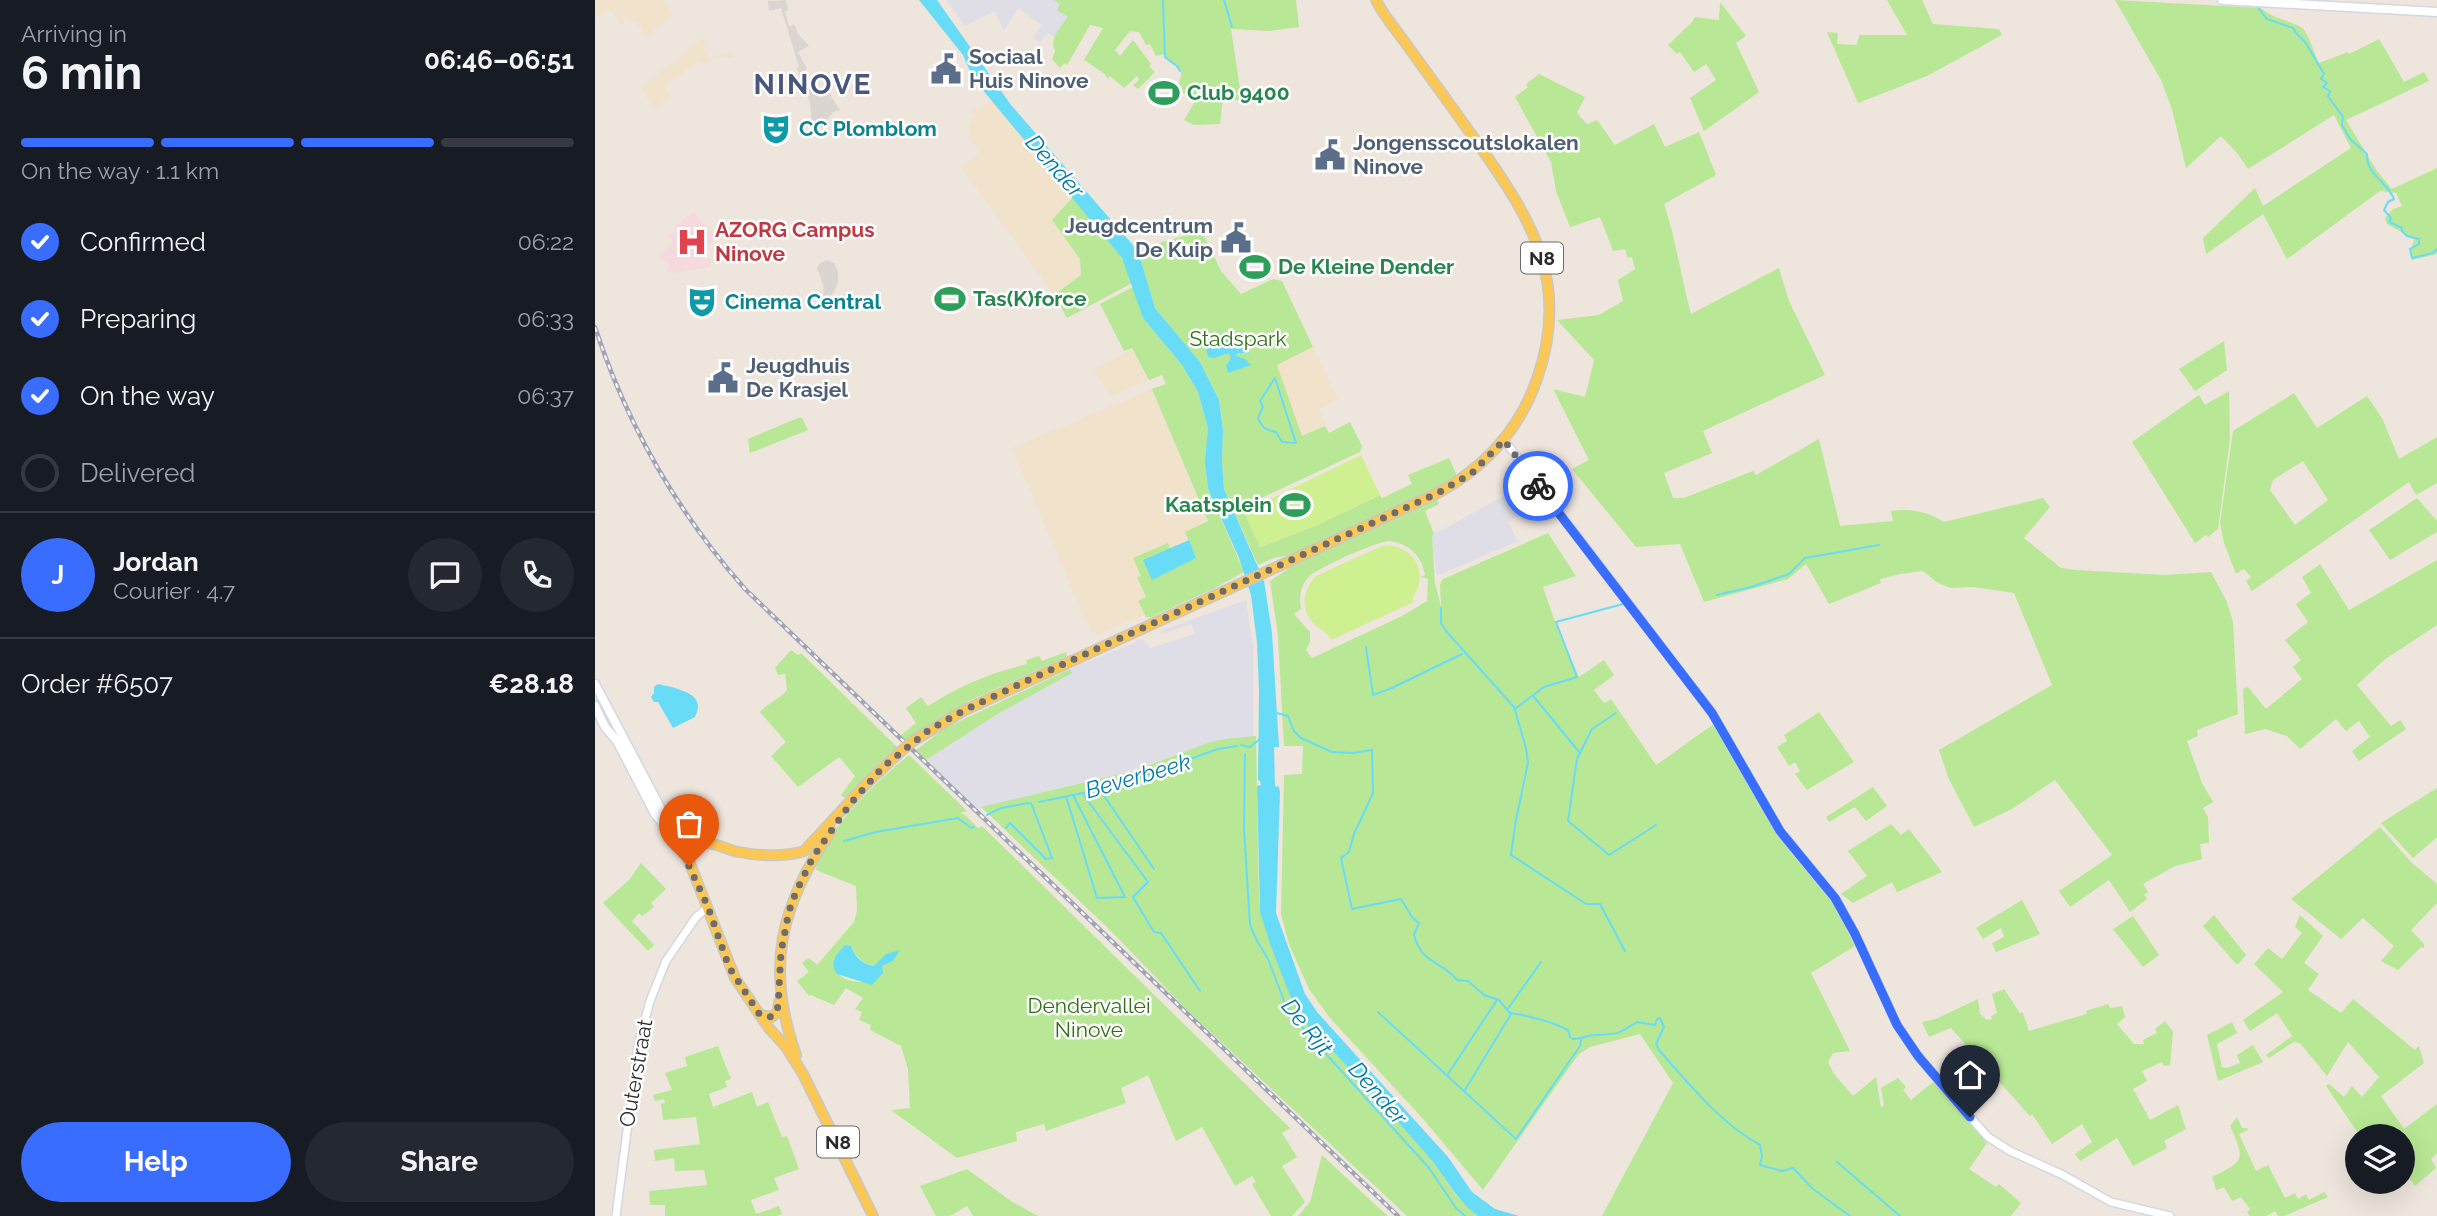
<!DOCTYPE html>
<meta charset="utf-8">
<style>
:root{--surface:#171b24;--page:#242831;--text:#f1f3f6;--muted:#9ea1a6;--line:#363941;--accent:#396dff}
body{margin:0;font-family:Raleway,sans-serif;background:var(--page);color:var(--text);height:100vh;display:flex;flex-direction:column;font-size:26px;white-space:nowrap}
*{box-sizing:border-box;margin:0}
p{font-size:23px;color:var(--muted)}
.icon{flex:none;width:38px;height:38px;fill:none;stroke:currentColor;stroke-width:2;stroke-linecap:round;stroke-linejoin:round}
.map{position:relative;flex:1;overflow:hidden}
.panel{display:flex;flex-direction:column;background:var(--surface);width:595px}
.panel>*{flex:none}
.tools{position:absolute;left:1750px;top:1124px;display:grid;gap:14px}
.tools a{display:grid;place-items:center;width:70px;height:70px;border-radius:50%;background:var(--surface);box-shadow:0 7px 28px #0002;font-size:35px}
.pin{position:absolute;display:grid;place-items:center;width:60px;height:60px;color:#fff;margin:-72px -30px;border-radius:50% 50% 50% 0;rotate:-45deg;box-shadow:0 0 7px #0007}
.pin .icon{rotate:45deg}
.courier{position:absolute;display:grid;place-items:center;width:70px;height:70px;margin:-35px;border:5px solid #396dff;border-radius:50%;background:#fff;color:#222;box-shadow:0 2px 9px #0007}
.headline em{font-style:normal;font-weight:700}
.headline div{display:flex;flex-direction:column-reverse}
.headline{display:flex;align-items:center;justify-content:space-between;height:119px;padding:0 21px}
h1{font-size:46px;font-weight:700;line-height:52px}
.bar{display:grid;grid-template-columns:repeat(4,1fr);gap:10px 7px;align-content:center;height:84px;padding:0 21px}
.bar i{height:9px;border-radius:5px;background:var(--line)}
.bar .current{background:var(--accent)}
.bar p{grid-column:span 4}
.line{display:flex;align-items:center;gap:18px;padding:0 21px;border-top:2px solid var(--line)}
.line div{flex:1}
.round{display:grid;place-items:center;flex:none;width:74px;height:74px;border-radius:37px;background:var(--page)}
ol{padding:0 21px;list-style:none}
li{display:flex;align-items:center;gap:21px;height:77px}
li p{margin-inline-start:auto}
li .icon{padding:7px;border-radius:50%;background:var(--accent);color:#fff;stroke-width:4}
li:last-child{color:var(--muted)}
li i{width:38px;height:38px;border:4px solid var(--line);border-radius:50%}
.cta{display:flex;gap:14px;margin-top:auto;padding:14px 21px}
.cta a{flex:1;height:80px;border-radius:42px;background:var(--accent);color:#fff;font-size:28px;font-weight:700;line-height:80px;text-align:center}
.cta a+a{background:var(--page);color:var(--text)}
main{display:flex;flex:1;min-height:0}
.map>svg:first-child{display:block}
.industrial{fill:#dfdee6}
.education{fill:#f1e2cb}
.medical{fill:#f5d9dd}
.green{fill:#b8e895;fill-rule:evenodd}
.pitch{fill:#cff090}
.plaza{fill:#dad5d0}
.water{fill:#68dcf7}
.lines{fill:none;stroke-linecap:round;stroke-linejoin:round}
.stream{stroke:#68dcf7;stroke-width:2}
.tertiary-casing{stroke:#d2d7e5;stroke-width:10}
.secondary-casing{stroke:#d2d7e5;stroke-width:11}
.primary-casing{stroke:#c8c8c8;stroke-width:12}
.tertiary{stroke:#fff;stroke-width:7}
.secondary{stroke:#fff;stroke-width:8}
.primary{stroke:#fbc755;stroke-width:9}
.rail-casing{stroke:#9fa4b7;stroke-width:4.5}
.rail{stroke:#fff;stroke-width:2;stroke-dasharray:5;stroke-linecap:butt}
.primary-bridge-casing{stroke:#c8c8c8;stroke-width:12;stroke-linecap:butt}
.primary-bridge{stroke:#fbc755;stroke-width:9}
.done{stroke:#6f6c69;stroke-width:7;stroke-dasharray:0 12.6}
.route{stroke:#396dff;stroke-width:9}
.labels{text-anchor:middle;stroke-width:5;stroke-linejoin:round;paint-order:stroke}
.shield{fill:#fff;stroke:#6b6b6b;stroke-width:2}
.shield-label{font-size:19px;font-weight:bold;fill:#2b2b2b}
.service-label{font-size:21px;font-weight:bold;fill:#4e5e75;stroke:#fff;text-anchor:start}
.leisure-label{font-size:21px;font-weight:bold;fill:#27864d;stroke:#fff;text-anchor:start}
.culture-label{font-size:21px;font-weight:bold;fill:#0d838f;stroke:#fff;text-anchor:start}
.health-label{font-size:21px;font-weight:bold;fill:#be3a42;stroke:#fff;text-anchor:start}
.park-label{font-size:21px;fill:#2f6f15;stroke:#fff}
.street-label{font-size:21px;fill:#2b2b2b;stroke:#fff}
.water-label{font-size:23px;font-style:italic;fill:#047ba7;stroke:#fff}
.district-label{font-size:28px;font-weight:bold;letter-spacing:2px;fill:#485680;stroke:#fff}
</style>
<main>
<section class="panel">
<div class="headline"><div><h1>6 min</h1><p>Arriving in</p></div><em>06:46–06:51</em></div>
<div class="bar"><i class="current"></i><i class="current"></i><i class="current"></i><i></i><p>On the way · 1.1 km</p></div>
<ol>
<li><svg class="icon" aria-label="check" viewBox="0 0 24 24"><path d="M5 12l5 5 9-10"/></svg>Confirmed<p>06:22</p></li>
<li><svg class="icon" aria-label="check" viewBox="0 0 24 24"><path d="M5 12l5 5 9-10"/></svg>Preparing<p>06:33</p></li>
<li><svg class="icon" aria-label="check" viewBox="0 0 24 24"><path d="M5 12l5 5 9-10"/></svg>On the way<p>06:37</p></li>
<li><i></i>Delivered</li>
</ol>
<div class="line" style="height:126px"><b class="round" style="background:var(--accent);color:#fff">J</b><div><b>Jordan</b><p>Courier · 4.7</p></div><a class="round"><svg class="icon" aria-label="chat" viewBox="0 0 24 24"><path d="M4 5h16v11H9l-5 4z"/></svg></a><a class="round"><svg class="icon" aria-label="phone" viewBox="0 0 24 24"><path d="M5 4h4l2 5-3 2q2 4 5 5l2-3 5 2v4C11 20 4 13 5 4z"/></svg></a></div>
<div class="line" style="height:91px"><div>Order #6507</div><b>€28.18</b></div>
<div class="cta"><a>Help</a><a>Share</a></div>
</section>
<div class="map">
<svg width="1842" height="1216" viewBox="0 0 1842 1216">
<rect width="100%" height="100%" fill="#eee5dd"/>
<g class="industrial">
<path d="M351,0H459L466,4L473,17L459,37L453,33L445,43L438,37L447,25L423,8L409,31L400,11L370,26Z"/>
<path d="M934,482L947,499L934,511L913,522L923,541L842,576L836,536Z"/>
<path d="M651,600L658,646V739L581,755L512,778L380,809L331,760L401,715L477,672L475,669L541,642L540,641L547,638L555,648L600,634L596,624L570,633L565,631Z"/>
</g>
<g class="education">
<path d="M0,0H69L78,15L51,36L40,20L36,22L33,17L27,20L29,24L26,25L15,9L0,17Z"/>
<path d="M108,38L111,43L108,48L114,57L138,52L139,57L116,59L117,62L108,65L103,61L70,87L76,96L59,108L46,88Z"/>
<path d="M397,99L478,197L457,220L485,259L486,275L459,295L366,167L378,159L385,150L371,136L375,134L372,128L375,120L380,117L377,112Z"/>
<path d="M541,347L553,380L516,396L498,370Z"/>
<path d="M718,347L743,399L724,409L731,425L707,436L682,365Z"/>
<path d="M557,389L613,522L591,532L594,540L575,549L573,543L546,576L542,577L551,598L544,601L550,615L503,634L498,632L489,618L417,448Z"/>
</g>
<path class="medical" d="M99,212L122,238L108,248L111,252L107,259H117L115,267L77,273L72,271L74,264L63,257L78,241L73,236L83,230L80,226Z"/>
<g class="green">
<path d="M459,0H701L704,27L675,31L636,29L645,89H648L650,101L628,99L625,124L599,125L589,120L603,96L580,91L586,77V70L573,61L570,54L561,56L555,44L551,45L544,32L535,31L520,50L525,56L538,40L556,64L554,66L560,72L543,89L538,85L544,80L542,76L529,88L515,76L513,79L510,74L489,60L508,28L495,25L472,65L469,63L465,68L457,59L460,51C454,38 465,28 473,17L462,10L465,4Z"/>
<path d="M1292,0H1327L1338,24L1404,29L1407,35L1332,76L1263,103L1232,32L1243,33L1242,44L1262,45L1264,35H1312Z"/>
<path d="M1520,0L1666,8C1679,20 1694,19 1707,28C1713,32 1720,55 1724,63L1753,52L1754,54L1784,39L1809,82L1829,72L1834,81L1751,120L1782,171L1797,189L1842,168V254L1817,260L1816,251L1819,239L1792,224L1790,218L1798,209L1807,206L1801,193L1785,191L1692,259L1668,214L1611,254L1608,238L1660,188L1668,206L1756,148L1739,115L1653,169L1642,153L1626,136L1591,168L1577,109L1566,80Z"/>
<path d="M1125,2L1151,36L1141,43L1164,92L1109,131L1095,98L1121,80L1111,64L1099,72L1085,52L1082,54L1073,45L1097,22L1100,17L1124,20Z"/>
<path d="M944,74L990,97L982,113L992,124L1002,120L1020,145L1059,124L1070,147L1104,132L1121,175L1069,204C1081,240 1086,277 1096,314L1184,268L1194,301L1230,375L1108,431L1117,453L1069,473L1078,498H1089L1158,471L1161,475L1224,439L1245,526L1298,521L1296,511C1315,508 1333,512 1349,522L1448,498L1455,507L1429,538L1466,568L1481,570L1569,575L1616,572L1632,602L1638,622L1643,714L1602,730L1603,736L1592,741L1607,783L1618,802L1608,808L1613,817L1614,843L1605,844L1607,859L1580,866L1548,884L1553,892L1549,895L1552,899L1535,912L1514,880L1475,907L1464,891L1517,855L1460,780L1417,809L1379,827L1353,777L1344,750L1457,685L1419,593L1378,587L1356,588L1343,583L1328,571L1305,574L1285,579L1286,583L1234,604L1211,564L1193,579L1109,602L1085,544L1041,547L977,469L994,460L958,389L990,397L999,360L962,320L1004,315L1028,301L1023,280L1040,269L1037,257L1033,258L1030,249L1018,251L1005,217L975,227L961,191L956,162L920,97L933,87L931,84Z"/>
<path d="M478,197L527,258L537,283L472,318L459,295L486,275L485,259L457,220Z"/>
<path d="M607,231L626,271L646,294L678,279L687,281L718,347L682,365L707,436L730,426L734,433L755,422L767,446L765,452L647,507L665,547L720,526L785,495L787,498L817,484L813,475L854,458L863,478L695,555L679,558L663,565L629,489L627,462L628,430L624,400L605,362L560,308L544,254L567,242Z"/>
<path d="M538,287L548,318L587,365L603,392L613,428L611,472L613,489L649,572L618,589L557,617H551L543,601L551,597L542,577L546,576L538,558L573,543L575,549L548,561L601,558L590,532L613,521L557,389L571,384L567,375L554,380L537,348L529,351L505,304Z"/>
<path d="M1629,341L1632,370L1600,391L1584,369Z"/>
<path d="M1634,391L1635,439L1623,529L1613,537L1611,535L1600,543L1537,442L1604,395L1610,405Z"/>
<path d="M1699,393L1722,428L1772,396L1787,418L1804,459L1842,437V483L1821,495L1814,482L1657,591L1651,581L1656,577L1649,569L1641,574L1629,543L1625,523L1638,431ZM1708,461L1733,500L1700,525L1675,490L1678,480Z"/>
<path d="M203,418H207L213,430L155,453L153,439Z"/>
<path d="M1822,498L1842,521V532L1795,560L1774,530Z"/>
<path d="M842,500L844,504L830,511L839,534L837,536L840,583L846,607L845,584L848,579L953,533L981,576L948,587L960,622L984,677L1009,660L1019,675L999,690L1009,703L1016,699L1061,765L1119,724L1185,839L1221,880L1238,903L1260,946L1216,973L1255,1051L1238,1053L1233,1062L1239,1074L1258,1096L1281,1077L1286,1108L1289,1105L1286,1088L1303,1078L1311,1087L1308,1090L1316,1100L1339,1081L1392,1143L1374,1169L1401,1187L1404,1184L1426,1203L1416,1216H1007L1078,1083L1045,1034L995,1047L983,1055L888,1190L829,1120L735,1018L714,989L694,944L686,914L689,775L707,774L708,746H689L683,635L675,581L699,565ZM793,541C813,543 827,555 830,575L826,577L833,579L832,601L807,616L717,658L711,650L715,642V632L699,614L706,609C704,598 705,587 713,578C721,568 779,543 793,541Z"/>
<path d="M1842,560V625L1789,660L1762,685L1796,726L1805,720L1811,729L1764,761L1757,751L1775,737L1764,721L1751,731L1741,719L1705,749L1692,736L1670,729L1650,734L1648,689L1653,687L1671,709L1707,679L1698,667L1706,660L1690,640L1713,622L1701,604L1716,593L1707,577L1725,564L1754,610Z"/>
<path d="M196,650L203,655L206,653L302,747L270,777L251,799L246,795L260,776L244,757L203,787L176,756L191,742L165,712C173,703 185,699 192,690L190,674L183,675L180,668Z"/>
<path d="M471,652L472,656L469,658L374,701L310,740L305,736L321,723L311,708L326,697L333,706C368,684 393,674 432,664L431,660L444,656L447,661Z"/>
<path d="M475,669L477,673L401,715L331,760L321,750L350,728Z"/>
<path d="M1224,712L1259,762L1212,790L1200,774L1205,771L1200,762L1194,766L1182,747L1192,741L1189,735Z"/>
<path d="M661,736L664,901L676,947L713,1026L775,1090L838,1162L860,1194L883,1216H812L592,1010L517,932L386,807L538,771L613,743L629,739Z"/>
<path d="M314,755L372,811L365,813L370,815L383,828L387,826L695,1128L687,1133L702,1157L687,1166L710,1202L697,1216H676L657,1184L661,1182L657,1176L640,1186L607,1127L581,1141L553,1075L526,1088L531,1103L451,1131L449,1124L421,1132L422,1141L362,1158L296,1110L315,1108L313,1069L306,1046L275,1030L276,1025L264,1020L267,1012L260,1009L268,998L251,988L239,1005L216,995L214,996L202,981L214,972L207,963L214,958L222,965L259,922L262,910L261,886L221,870C228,831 284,779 314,755ZM256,946C261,957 267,963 279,966L297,954L270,982C254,983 237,976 239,959Z"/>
<path d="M1278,787L1292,806L1271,821L1260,807L1234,822L1231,817Z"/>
<path d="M1842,788V837L1818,858L1786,823Z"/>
<path d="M1296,824L1306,835L1314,829L1347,872L1302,892L1297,882L1258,903L1246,894L1272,876L1253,851Z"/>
<path d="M1785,827L1816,862L1842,884V903L1816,930L1829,944V948L1826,947L1803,970L1786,961L1799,946L1768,918L1746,939L1696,899Z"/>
<path d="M46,863L71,889L56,903L59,907L47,916L44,913L37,921L59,945L53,951L8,903L34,880Z"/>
<path d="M1427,900L1445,934L1401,952L1397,943L1409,937L1406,928L1388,939L1381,928Z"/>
<path d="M1619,915L1651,955L1642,965L1608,926Z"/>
<path d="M1705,915L1728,936L1709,963L1724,974L1713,990L1746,1013L1758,999L1820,1050L1824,1046L1829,1063L1786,1096L1809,1129L1842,1104V1153L1836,1159L1841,1168L1820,1186L1808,1169V1136H1765L1731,1086L1734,1084L1749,1097L1757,1086L1767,1097L1784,1077L1753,1042L1732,1076L1705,1043L1699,1042L1674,1058L1671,1055L1697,1036L1682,1013L1655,1031L1648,1020L1688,992L1659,964L1673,948L1687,959L1707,933L1700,927Z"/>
<path d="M1538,916L1564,955L1548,967L1518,929Z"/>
<path d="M1409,989L1425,1013H1428L1434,1031L1492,1014L1491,1011L1513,1004L1515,1008L1527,1006L1530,1017L1522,1024L1539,1044H1549L1548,1040L1562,1033L1560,1029L1570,1021L1578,1032L1575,1065L1569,1066L1567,1062L1547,1071L1552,1081L1538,1089L1555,1120L1583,1105L1591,1129L1569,1141L1572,1148L1538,1166L1522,1138L1485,1161L1480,1154L1497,1142L1487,1124L1457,1144L1437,1114L1435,1116L1356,1028L1334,1037L1327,1022L1341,1019L1383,999L1385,1014L1392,1020L1397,1019L1396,1016L1402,1013L1397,994Z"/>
<path d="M1637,1022L1642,1033L1622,1044L1627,1067L1632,1068L1645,1063L1642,1055L1658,1045L1668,1062L1623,1081L1612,1035Z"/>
<path d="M123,1046L136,1079L130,1081L132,1087L114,1094L118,1107L157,1092L162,1107L173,1102L187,1137L192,1136L204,1169L179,1178L184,1190L156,1200L161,1214L184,1206L187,1214L182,1216H70V1205H55L54,1191L112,1185L109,1170L80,1171L79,1158L60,1161L59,1150L105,1144L101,1117L68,1120L66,1104L70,1103L69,1099L60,1101L58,1095L77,1090L70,1073L92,1066L90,1057Z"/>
<path d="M1642,1117L1647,1128H1652L1653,1130L1644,1134L1661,1171L1673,1165L1690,1198L1700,1193L1703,1199L1711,1194L1714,1200L1729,1192L1733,1197L1689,1216H1683L1680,1211L1671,1216H1655L1652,1212L1655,1209L1646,1197L1637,1201L1629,1187L1621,1190L1617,1177C1650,1162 1650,1158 1635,1126Z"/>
<path d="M727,1155L786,1210L793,1216H703L715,1202Z"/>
<path d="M372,1169L416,1201L443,1216H378L372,1206L355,1216H341L325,1186Z"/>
</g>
<g class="pitch">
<path d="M766,455L785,495L720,526L665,547L649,512Z"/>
<path d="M787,546C818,542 836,574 817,599L819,602L736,640C732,631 727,631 720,625C705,611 707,590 721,576Z"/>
</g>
<g class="plaza">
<path d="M191,0L193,10L190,11L194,27L199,24L203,34L214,46L203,52L212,69L208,71V75L218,95L233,88L237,98L245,110L238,112L225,128H217L215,103L202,68L204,67L186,8L174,11L173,1Z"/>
<path d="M232,260L239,263L243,271V281L240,290L229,304L228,285L222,268L225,263Z"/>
</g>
<g class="water">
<path d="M324,0H342L416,105L537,244L544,254L560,308L605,362L624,400L628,430L627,462L629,489L669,581L677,633L684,747H679L680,786L684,787L685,793L681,913L710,994L722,1012L853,1157L877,1192L900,1209L924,1216H883L872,1207L860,1193L838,1162L775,1090L713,1026L698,1003L676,947L665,912L662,786L666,785L665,781L663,780L664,690L662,643L656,595L644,558L613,489L610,462L613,428L603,392L587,365L548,318L527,258L387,89L391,86L384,75L378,78L368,55Z"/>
<path d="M629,333L644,337L654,345V353H642L641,356L650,359L656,365L633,373L631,366L636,358L634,353L619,358L613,357L610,343L614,338Z"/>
<path d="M594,540L601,558L557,580L548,560Z"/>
<path d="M63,684C73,686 97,691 101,700C105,706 102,712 100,717L78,728L63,702H59L56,697L59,693V687Z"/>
<path d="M250,945L256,946C260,957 267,964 279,966L291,954L305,950L298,961L287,966L288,973L277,985L242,974C234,962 241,955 250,945Z"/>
</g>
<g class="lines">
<g class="stream">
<path d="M568,0L570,57L582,66L585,71"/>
<path d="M629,0L637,27"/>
<path d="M1662,6L1672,19L1698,28C1701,35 1708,38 1712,45C1718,55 1723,64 1729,74L1726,79L1732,83L1728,87L1735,91L1733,96L1748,117L1747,125L1755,139L1772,154C1770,173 1794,184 1799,199L1793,202L1789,210L1796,218L1794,222L1807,228V231L1812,236L1824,239V244L1815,249L1817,258L1838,253L1842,249"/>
<path d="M680,378L701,443L687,442L681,432C671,430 667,428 663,418L668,407L665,401Z"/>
<path d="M1122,595L1156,587L1194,574L1210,558L1284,545"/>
<path d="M846,608V623L851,631L919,707L931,748L933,763L921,820L916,855L991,904H1005L1030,951"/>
<path d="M771,647L778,695L797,688L867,654"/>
<path d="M939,697L985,753L997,729L1021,713"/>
<path d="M921,708L949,687L982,677L961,622L1028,604"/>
<path d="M682,713L693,716L699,731L706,738L737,752L758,753L777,750L778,793L759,834L754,852L746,858L757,909L806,899L817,917L824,923L819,935C827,965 845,959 862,980L873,981L889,995L904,1000L915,1013C935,1016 955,1021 973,1030L975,1037L978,1039C986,1039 993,1035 1001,1035C1025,1034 1022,1034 1042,1022L1060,1025L1062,1019L1065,1018L1069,1027L1061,1044L1064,1050C1094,1084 1125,1123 1165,1145L1167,1156L1165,1165L1187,1171L1198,1168L1218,1189L1255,1216"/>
<path d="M646,745L655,747L665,739"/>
<path d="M985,753L982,759L973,821L1014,855L1061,825"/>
<path d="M650,754L649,829L655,925L661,939L673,959L691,1006L704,1024L834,1168L861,1208L870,1216"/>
<path d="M505,790L559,869"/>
<path d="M487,793L553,882L538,897L559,932L566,933L605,991"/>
<path d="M471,796L502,898L530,897L478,795"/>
<path d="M444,802L517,787L623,749L642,746"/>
<path d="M392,815L406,808L434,803"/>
<path d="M411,828L415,823L451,859L457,858L436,803"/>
<path d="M249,841L281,832L363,818L376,828L379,827"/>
<path d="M912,1010L946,962"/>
<path d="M783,1012L921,1139L985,1046L986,1040"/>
<path d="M853,1074L902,1000"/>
<path d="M870,1090L916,1014"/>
<path d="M1242,1162L1305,1216"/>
</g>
<g class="tertiary-casing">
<g id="tertiary">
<path d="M909,440L1117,713L1185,831L1240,898L1260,934L1302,1025L1323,1056L1361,1101L1393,1137L1415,1151L1468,1175L1516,1202L1575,1216"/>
<path d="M21,1216L43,1046L55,1001L71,961L101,917L113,907"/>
</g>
</g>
<g class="secondary-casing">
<g id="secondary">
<path d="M1627,0L1842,12"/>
<path d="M0,684L66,809L85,828L113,843"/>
<path d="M0,706L10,727L22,741L60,814L92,853"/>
</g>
</g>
<g class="primary-casing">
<g id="primary">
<path d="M318,741L368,711L843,493C890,467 924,431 942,379C975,285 939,223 886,148C862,114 838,81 814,48C803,32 789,17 781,0"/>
<path d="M165,1015L177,1017L183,1011L184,1002"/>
<path d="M201,1055C170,968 185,906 236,831"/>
<path d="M278,1216L208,1074L191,1047L173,1027L140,978L92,856C93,851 96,846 101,844C115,839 131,850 144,852C163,856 191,857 209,851L272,783L304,753"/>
</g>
</g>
<use href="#tertiary" class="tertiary"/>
<use href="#secondary" class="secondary"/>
<use href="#primary" class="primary"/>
<g class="rail-casing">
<path id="rail" d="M0,327C32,425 82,512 150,589L803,1216"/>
</g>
<use href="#rail" class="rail"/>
<g class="primary-bridge-casing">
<path id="primary-bridge" d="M304,753L318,741"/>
</g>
<use href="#primary-bridge" class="primary-bridge"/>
</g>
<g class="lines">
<path class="done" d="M94,866L113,907L134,967L165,1015L177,1017L183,1007L186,952L194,911L201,892L218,857L255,804L288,767L334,730L368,711L425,684L843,493L877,473L909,440L943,486"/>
<path class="route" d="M943,486L1117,713L1185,831L1240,898L1260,934L1302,1025L1323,1056L1375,1117"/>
</g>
<defs>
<g id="civic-bare" transform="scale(2.415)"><path d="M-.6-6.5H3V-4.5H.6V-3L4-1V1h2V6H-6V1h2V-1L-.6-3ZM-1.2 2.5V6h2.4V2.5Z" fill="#5c6f8a" stroke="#fff" stroke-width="2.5" paint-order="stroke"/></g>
<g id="stadium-bare" transform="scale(2.415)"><path d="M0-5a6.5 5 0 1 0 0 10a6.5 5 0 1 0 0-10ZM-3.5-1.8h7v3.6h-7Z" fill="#2e9e5b" stroke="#fff" stroke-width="2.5" paint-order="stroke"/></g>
<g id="theatre-bare" transform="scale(2.415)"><path d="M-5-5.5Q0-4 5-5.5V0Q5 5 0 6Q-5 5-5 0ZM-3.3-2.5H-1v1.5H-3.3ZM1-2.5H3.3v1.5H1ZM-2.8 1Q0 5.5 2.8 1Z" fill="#0f9aa8" stroke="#fff" stroke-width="2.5" paint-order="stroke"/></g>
<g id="hospital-bare" transform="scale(2.415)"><path d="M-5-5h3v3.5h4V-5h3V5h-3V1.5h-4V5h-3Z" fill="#e0444e" stroke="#fff" stroke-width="2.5" paint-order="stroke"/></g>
</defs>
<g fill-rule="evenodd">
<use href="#civic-bare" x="351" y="69"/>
<use href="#stadium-bare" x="569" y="93"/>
<use href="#theatre-bare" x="181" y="129"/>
<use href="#civic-bare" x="735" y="155"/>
<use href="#civic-bare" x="641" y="238"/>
<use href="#hospital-bare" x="97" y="242"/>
<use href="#stadium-bare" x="660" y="267"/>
<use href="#stadium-bare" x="355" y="299"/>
<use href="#theatre-bare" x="107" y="302"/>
<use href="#civic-bare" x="128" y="378"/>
<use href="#stadium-bare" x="700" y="505"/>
</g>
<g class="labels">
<g class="shield">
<rect x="926" y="242.5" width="42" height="31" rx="5"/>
<rect x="222" y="1126.5" width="42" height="31" rx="5"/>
</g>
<g class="shield-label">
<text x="947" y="265">N8</text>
<text x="243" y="1149">N8</text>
</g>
<g class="service-label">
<text x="374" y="64">Sociaal<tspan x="374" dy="24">Huis Ninove</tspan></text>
<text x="758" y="150">Jongensscoutslokalen<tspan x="758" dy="24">Ninove</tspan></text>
<text x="618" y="233" text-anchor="end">Jeugdcentrum<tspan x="618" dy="24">De Kuip</tspan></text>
<text x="151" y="373">Jeugdhuis<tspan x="151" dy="24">De Krasjel</tspan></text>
</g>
<g class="leisure-label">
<text x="592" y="100">Club 9400</text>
<text x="683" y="274">De Kleine Dender</text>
<text x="378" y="306">Tas(K)force</text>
<text x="677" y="512" text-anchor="end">Kaatsplein</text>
</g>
<g class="culture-label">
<text x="204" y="136">CC Plomblom</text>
<text x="130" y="309">Cinema Central</text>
</g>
<g class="health-label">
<text x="120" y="237">AZORG Campus<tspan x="120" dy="24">Ninove</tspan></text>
</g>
<g class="park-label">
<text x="643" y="346">Stadspark</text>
<text x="494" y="1013">Dendervallei<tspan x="494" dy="24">Ninove</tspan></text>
</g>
<g class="street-label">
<text transform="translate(41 1073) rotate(-80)" y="7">Outerstraat</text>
</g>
<g class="water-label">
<text transform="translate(460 166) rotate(49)" y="8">Dender</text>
<text transform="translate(543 776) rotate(-16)" y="8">Beverbeek</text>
<text transform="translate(712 1027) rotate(51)" y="8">De Rijt</text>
<text transform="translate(783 1093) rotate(49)" y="8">Dender</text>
</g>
<g class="district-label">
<text x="218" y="94">NINOVE</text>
</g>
</g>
</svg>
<div class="tools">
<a><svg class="icon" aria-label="layers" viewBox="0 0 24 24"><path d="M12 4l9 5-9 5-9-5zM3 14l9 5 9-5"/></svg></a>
</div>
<div class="pin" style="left:94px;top:866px;background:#ea580c"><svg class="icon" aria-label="bag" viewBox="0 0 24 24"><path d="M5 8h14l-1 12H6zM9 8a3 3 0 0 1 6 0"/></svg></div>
<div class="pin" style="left:1375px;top:1117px;background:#1f2937"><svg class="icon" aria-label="home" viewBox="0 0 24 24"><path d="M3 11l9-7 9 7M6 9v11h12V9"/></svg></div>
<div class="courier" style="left:943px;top:486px"><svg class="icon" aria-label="bike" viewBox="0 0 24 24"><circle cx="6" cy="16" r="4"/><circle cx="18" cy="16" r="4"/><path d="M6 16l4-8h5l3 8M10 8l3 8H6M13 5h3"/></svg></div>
</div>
</main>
